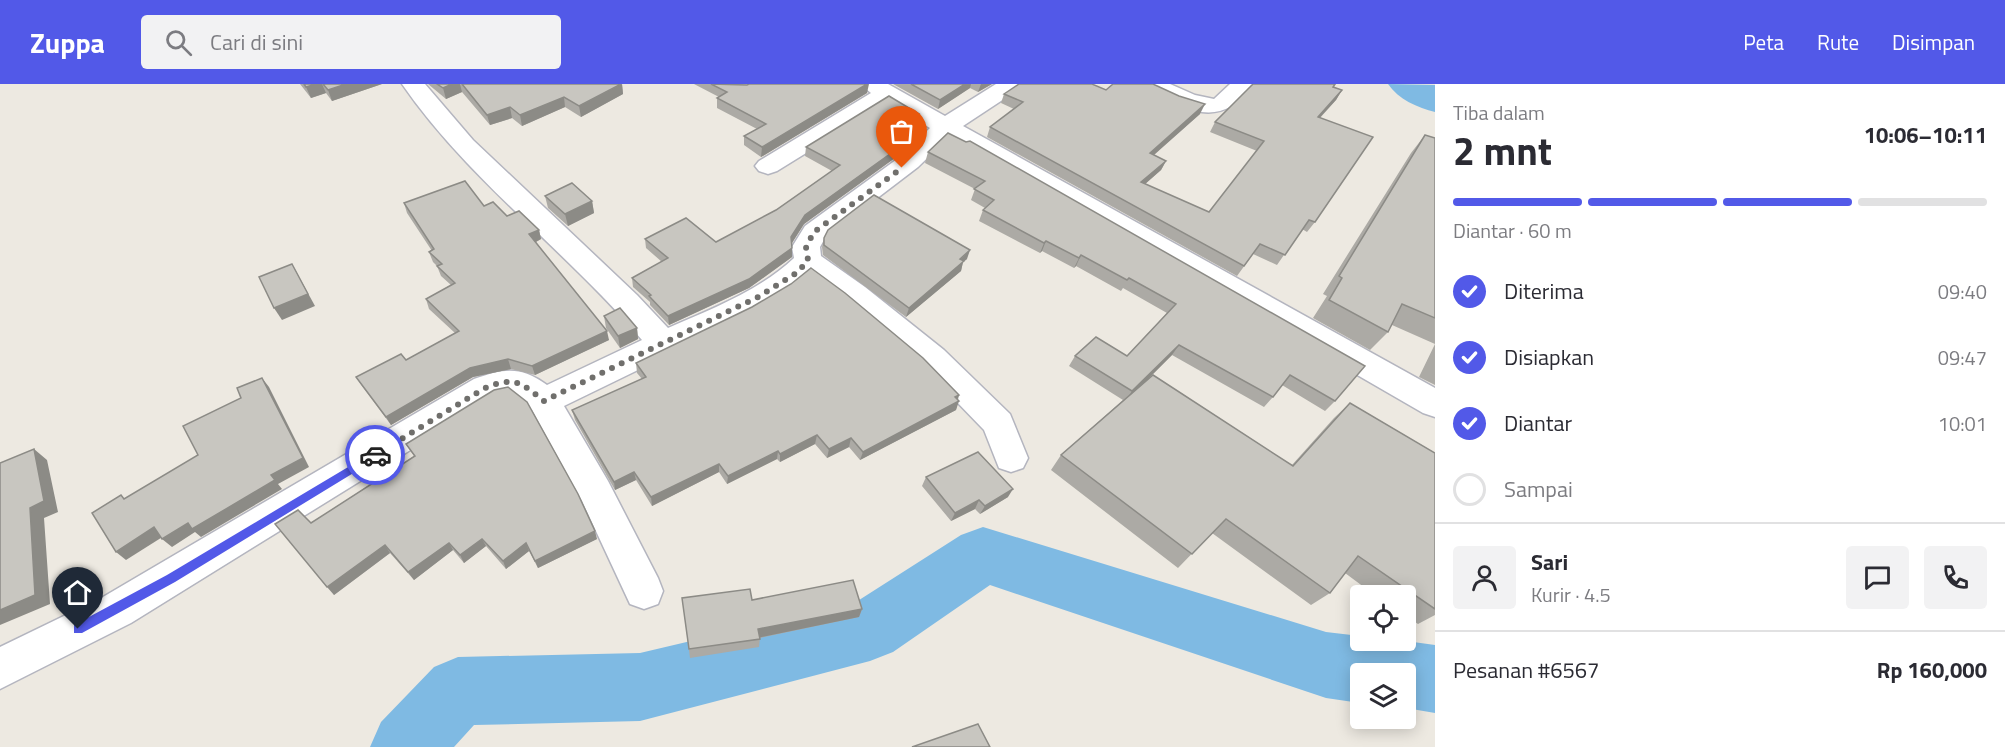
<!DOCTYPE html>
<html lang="id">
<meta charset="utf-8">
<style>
:root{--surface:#fff;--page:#f2f2f3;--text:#2b2b33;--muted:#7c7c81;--line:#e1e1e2;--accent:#5259e8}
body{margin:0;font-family:"Titillium Web",sans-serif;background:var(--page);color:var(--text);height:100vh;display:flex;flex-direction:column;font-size:22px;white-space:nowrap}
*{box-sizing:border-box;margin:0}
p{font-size:20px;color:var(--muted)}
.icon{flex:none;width:33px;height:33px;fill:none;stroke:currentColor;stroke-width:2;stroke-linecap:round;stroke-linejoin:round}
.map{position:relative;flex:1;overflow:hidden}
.side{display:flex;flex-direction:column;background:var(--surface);width:570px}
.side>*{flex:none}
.tools{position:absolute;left:1350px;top:501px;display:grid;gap:12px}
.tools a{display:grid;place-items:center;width:66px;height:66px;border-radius:6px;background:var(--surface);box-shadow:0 3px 15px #0003;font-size:30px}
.pin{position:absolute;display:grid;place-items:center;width:51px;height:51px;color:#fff;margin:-62px -26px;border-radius:50% 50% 50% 0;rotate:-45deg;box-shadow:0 0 6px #0007}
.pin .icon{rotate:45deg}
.courier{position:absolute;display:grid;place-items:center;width:60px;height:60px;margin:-30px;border:4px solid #5259e8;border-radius:50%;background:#fff;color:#222;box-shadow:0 2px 8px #0007}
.summary em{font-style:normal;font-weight:700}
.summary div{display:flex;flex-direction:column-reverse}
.summary{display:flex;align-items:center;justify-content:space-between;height:102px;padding:0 18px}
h1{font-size:39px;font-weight:700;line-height:45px}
.bar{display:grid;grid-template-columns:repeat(4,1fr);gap:9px 6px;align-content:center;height:72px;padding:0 18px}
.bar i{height:8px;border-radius:4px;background:var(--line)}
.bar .current{background:var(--accent)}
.bar p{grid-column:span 4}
.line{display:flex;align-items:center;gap:15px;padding:0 18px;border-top:2px solid var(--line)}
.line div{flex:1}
.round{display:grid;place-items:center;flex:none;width:63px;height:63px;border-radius:6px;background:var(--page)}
ol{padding:0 18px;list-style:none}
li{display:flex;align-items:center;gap:18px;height:66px}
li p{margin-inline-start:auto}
li .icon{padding:6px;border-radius:50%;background:var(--accent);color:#fff;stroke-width:4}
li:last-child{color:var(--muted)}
li i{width:33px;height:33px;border:3px solid var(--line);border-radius:50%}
header{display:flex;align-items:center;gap:36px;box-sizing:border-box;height:84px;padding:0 30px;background:var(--accent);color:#fff}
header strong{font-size:28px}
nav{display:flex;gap:33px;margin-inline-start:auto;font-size:21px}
.search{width:420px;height:54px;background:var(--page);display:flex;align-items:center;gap:15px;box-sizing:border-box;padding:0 21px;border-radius:6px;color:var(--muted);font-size:22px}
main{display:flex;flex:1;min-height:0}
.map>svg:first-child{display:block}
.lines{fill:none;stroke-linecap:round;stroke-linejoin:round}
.river{fill:#7fbae3;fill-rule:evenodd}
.minor-casing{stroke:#b4b5bf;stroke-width:3}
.minor{fill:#fff;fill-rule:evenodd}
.wall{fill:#acaaa5}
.shaded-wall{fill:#8c8b86}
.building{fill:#c8c6c0;stroke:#8c8b86;stroke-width:1.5}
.route{fill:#5259e8}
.done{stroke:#706f6c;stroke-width:6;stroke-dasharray:0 10.8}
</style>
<header>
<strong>Zuppa</strong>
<div class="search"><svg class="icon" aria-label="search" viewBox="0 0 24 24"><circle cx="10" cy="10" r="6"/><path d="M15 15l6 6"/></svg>Cari di sini</div>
<nav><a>Peta</a><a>Rute</a><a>Disimpan</a></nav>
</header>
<main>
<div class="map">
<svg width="1435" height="663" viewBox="0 0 1435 663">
<rect width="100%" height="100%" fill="#ede9e1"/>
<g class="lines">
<g class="river">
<path d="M1388,0L1435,1V28C1418,24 1398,15 1388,0Z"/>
<path d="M983,443L1326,548L1360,552V556H1391L1400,560L1406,557L1435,561V629L1406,624V590H1360V619L1326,614L990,501L893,568L870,577L640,637L474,641L454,663H370L381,638L434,583L458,573L640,569L856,518L961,451Z"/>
</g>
<g class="minor-casing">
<g id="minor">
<path d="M402,0H425L473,56L637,211L668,244C711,225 759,207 794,174L792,163L805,142L900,73L930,44L887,19L777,87L768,90L759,87L755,82L759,77L871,9L860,0H888L945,32L996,0H1022L1019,5L963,42L1435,304V333L1423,329L948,54L918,83L825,154L820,163L821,172L865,203L944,266L1010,330L1028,374L1023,384L1011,388L999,384L984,346L922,282L845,217L810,191L789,208L751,231L564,322L608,397L658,494L663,507L658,520L644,525L630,520L582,417L532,326L512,310L496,313L131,539L0,605V563L103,513L474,295C503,285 520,281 547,301L642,256C567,167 468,96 402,0Z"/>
<path d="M1141,0H1170L1195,11L1214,15L1230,0H1253C1220,48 1187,25 1144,5Z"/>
</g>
</g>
<use href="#minor" class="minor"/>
</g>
<g class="wall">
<path d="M300,0H382L332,17L326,9L311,14Z"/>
<path d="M428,0H622L623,10L581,33L565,23L522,42L512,34L490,41L462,8L446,15Z"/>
<path d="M694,0H739L867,9L761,73L744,61V52L757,45L717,24V14L719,13Z"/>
<path d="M893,0H992L978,8L970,4L938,25Z"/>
<path d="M1253,0H1336L1334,3L1342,6L1336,16L1320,34L1315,138L1307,148L1302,145L1277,181L1253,170L1237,192L987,53L990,43L1014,25L1001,19L1004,10L1106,6L1200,30L1153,71L1166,77L1161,86L1145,100L1209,128L1257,67L1210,48L1215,38Z"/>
<path d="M919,30L917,36L924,39L922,49L899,71L804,140L792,159V173L749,204L669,241L650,221V218L633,203L632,194L662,178L646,164L645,155L716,158L776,126L832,87L805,72L806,63Z"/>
<path d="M948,49L1335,317L1325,327L1282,301L1273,313L1264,323L1172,271L1149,294L1292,381L1334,334L1350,319L1435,369V531L1418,540L1406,532V512H1376L1345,489L1330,509L1311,521L1212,449L1178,484L1051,386L1061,371L1123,316L1069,282L1075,272H1127L1167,229L1123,204L1121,207L1076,182L1074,184L1042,167L1040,169L979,137L983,126L985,124L971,116L975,105L925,79L928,68Z"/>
<path d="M1425,51L1435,54V301L1419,293L1435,260L1392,241L1388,248L1370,266L1313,234L1327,212L1323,210L1411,69Z"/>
<path d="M545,112L592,117L594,129L568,142L548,124Z"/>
<path d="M404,119L484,122L539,146L541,155L536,158L609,256L535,291L511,285L473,293L391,341L362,302L356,293L406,276L455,249L429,225L426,215L451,201L441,192L437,182L433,178L429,168L432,167L407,129Z"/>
<path d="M824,154L967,175L963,178L961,187L906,233L823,171L822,163Z"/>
<path d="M604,232L637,244L638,255L620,264L606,244Z"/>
<path d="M636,279L959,311L956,326L860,376L849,363L827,374L815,360L780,378L777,375L727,400L719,388L652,422L636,396L615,406L575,336L572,326L642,295L637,289Z"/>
<path d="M406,360L597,455L538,484L529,467L506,485L486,462L464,479L453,466L414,496L390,469L334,511L311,439L414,372Z"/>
<path d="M926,393L1008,413L980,430L975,425L951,437L922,402Z"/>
<path d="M682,514L752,516L862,525L859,533L760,554L759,563L690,574Z"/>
</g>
<g class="shaded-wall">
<path d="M316,0H322L326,9L311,14L306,3Z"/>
<path d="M346,0H382L332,17L328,6Z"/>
<path d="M452,0H460L462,8L446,15L443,4Z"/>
<path d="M622,0L623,10L581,33L579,22Z"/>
<path d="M867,0H869L867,9L761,73L762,63Z"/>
<path d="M965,0H971L970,4L938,25L940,16Z"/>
<path d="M981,0H992L978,8Z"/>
<path d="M1342,6L1336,16L1312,42L1318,33Z"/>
<path d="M564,13L565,23L522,42L520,31Z"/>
<path d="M1205,20L1200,30L1145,79L1150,69Z"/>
<path d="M510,23L512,34L490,41L487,31Z"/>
<path d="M919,30L917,39L912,34Z"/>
<path d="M924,39L922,49L899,71L804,140L790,162L791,153L805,131Z"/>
<path d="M1166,77L1161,86L1136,108L1141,98Z"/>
<path d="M592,117L594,129L568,142L565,130Z"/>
<path d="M539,146L541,155L532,160L529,150Z"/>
<path d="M1046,157L1042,167L1040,169L1044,159Z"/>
<path d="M792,164V173L749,204L669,241L668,232Z"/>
<path d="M970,166L967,175L963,178L961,187L906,233L909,224Z"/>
<path d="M1081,171L1076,182L1074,184L1079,174Z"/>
<path d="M292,180L315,222L282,236L274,224Z"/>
<path d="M637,244L638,255L620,264L618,252Z"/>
<path d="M607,247L609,256L535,291L532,282Z"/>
<path d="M1179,261L1172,271L1125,318L1132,307Z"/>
<path d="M508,275L511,285L473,293L391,341L386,333L470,284Z"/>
<path d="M262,294L269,303L309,383L278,400L282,405L201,453L195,448L172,463L162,455L188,439L271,391Z"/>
<path d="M959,311L956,319L959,317L956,326L860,376L863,368Z"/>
<path d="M817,351L815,360L780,378V370Z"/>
<path d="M851,354L849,363L827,374L829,365Z"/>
<path d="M34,365L47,376L58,428L44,434L50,520L0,541V526Z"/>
<path d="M778,367L777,375L727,400L728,392Z"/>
<path d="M719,380V388L652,422L651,413Z"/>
<path d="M634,388L636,396L615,406L614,398Z"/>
<path d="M1013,405L1008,413L980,430L985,422Z"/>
<path d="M979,416L975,425L951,437L955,429Z"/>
<path d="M154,443L164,452L126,476L116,468Z"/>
<path d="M595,447L597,455L538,484L535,477Z"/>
<path d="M482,455L486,462L464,479L460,471Z"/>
<path d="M449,459L453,466L414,496L408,488Z"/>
<path d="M526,459L529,467L506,485L503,477Z"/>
<path d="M385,461L390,469L334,511L327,503Z"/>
<path d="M862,525L859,533L757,554L758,545Z"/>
</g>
<g class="building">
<path d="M304,0H316L306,3Z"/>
<path d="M323,0H346L328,6Z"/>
<path d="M437,0H452L443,4Z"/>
<path d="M462,0H621L579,22L564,13L520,31L510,23L487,31Z"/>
<path d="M711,0L747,1L749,0H867L762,63L744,52L766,40L717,14L727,8Z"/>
<path d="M911,0H965L940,16Z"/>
<path d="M1019,0H1092L1106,6L1113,0H1153L1179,12L1205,20L1150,69L1166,77L1141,98L1209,128L1264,57L1215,38L1253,0H1335L1333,3L1342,6L1318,33L1373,53L1315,138L1309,136L1285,171L1260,160L1244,182L990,43L1023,18L1004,10Z"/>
<path d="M889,12L919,30L912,34L924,39L901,62L805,131L791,153L792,164L749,195L668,232L649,212L651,211L632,194L668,174L645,155L686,134L716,158L776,126L840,81L806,63Z"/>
<path d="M948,49L966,58L970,57L1365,282L1335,317L1290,291L1273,313L1179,261L1132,307L1075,272L1096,253L1127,272L1176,220L1129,194L1127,196L1081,171L1079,174L1046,157L1044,159L983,126L994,116L974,105L985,97L928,68Z"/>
<path d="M1425,51L1435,54V234L1402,220L1388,248L1329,216L1342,194L1339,192Z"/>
<path d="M465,97L484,122L493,118L507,132L519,127L539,146L529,150L607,247L532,282L508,275L470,284L386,333L356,293L401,270L406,276L459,247L426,215L455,199L437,182L442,180L429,168L434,165L404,119Z"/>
<path d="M572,99L592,117L565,130L545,112Z"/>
<path d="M874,111L970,166L960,175L964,177L909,224L824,161V154L828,146Z"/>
<path d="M292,180L308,210L274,224L259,193Z"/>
<path d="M811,184L845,209L923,274L959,311L955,313L959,317L863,368L851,354L829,365L817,351L780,370L778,367L728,392L719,380L651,413L634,388L614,398L572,326L646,293L636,279L752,223L791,200Z"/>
<path d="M620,224L637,244L618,252L604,232Z"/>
<path d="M1153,291L1293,382L1350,319L1435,369V525L1358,472L1330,509L1226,435L1192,470L1061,371Z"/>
<path d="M262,294L303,374L271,391L275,396L192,445L188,439L162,455L154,443L116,468L92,429L121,411L124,415L198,371L183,342L241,314L237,304Z"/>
<path d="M508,303L527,318L578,410L595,447L535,477L526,459L503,477L482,455L460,471L449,459L408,488L385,461L327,503L275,440L298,426L311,439L415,372L406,360L494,306Z"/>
<path d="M34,365L44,417L30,424L35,511L0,526V379Z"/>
<path d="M978,368L1013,405L985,422L979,416L955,429L926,393Z"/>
<path d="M853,496L862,525L758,545L760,555L689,565L682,514L750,505L752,516Z"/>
<path d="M978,640L990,663H912Z"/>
</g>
<path class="route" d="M375,367L380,371L378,374L175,498L82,549H74V541L167,491Z"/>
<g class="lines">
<path class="done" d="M375,371L485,304C515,292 520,298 544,317L758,213L798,188L808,176L806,163L814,148L902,84"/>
</g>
</svg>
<div class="tools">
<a><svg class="icon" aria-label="locate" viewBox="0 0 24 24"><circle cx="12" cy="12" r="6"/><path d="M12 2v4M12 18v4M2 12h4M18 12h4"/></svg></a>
<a><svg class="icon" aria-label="layers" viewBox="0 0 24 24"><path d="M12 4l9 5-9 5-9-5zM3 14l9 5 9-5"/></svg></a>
</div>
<div class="pin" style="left:902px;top:84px;background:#ea580c"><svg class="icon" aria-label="bag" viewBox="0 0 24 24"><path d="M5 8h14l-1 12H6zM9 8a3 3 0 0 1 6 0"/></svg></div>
<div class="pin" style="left:78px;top:545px;background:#1f2937"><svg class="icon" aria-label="home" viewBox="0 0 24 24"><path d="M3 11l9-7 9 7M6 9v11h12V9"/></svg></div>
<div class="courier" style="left:375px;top:371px"><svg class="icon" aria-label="car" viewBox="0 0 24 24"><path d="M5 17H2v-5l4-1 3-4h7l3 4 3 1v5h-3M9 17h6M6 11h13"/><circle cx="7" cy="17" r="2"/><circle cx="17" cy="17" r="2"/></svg></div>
</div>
<section class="side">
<div class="summary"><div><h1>2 mnt</h1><p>Tiba dalam</p></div><em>10:06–10:11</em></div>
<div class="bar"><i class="current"></i><i class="current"></i><i class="current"></i><i></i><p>Diantar · 60 m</p></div>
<ol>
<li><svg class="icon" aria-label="check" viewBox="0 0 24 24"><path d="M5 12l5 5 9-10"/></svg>Diterima<p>09:40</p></li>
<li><svg class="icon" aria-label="check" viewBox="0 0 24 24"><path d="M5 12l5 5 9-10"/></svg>Disiapkan<p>09:47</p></li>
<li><svg class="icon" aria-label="check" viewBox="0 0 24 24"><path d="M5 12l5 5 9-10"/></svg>Diantar<p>10:01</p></li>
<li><i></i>Sampai</li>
</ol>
<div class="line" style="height:108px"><a class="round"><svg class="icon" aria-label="person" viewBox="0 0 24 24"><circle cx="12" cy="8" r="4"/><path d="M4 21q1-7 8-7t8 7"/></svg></a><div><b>Sari</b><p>Kurir · 4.5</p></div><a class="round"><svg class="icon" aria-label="chat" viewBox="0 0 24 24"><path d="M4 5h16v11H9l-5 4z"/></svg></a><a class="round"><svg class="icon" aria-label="phone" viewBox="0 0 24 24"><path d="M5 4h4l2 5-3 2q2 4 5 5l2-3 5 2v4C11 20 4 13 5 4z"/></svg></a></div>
<div class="line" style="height:78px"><div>Pesanan #6567</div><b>Rp 160,000</b></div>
</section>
</main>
